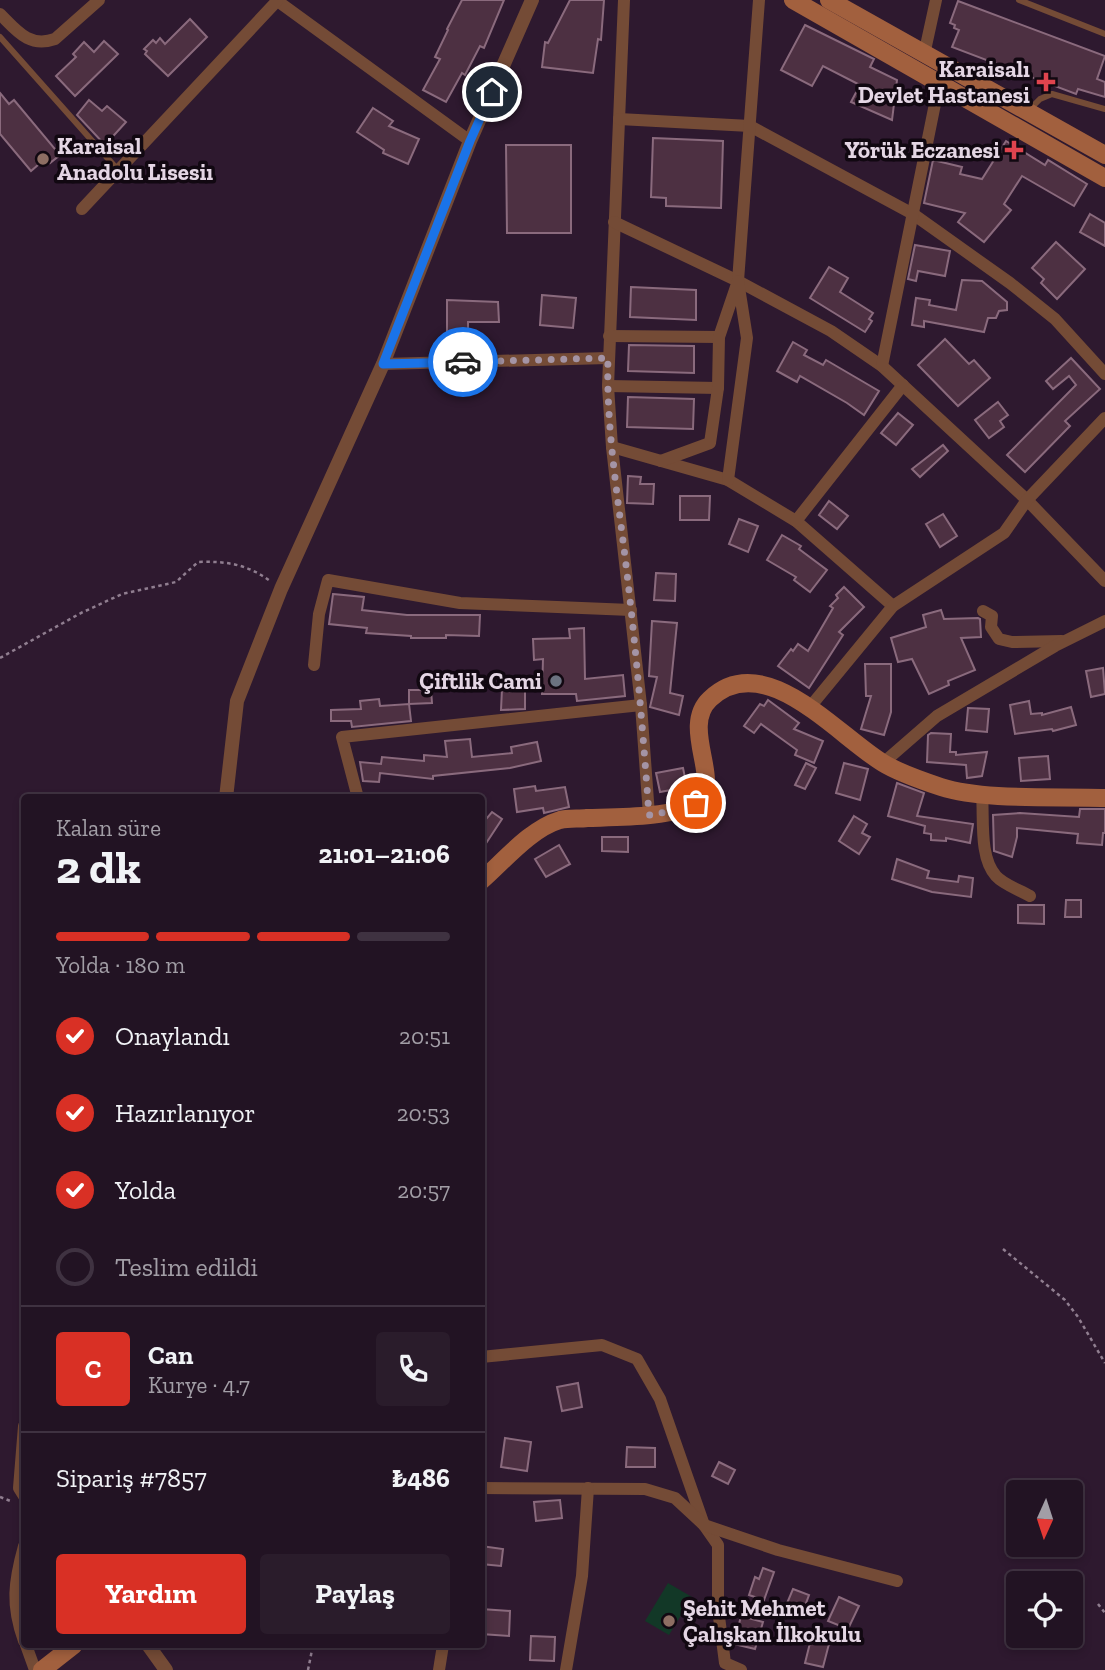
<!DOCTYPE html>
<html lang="tr">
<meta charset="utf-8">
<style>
:root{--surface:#221323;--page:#2a1c2b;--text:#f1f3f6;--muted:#a29ea6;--line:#3f3241;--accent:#d93025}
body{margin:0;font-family:"Zilla Slab",serif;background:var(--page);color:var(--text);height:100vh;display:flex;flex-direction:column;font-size:26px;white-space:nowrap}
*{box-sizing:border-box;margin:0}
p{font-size:23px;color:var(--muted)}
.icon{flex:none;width:38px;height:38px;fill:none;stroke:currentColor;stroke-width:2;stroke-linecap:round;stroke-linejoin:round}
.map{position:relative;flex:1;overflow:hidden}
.details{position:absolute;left:21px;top:794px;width:464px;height:854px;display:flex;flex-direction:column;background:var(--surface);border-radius:7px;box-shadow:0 4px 10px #0003,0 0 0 2px var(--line)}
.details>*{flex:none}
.needle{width:46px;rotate:183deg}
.controls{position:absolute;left:1006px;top:1480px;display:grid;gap:14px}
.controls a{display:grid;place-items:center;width:77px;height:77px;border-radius:7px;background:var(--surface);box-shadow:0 4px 10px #0003,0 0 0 2px var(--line);font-size:35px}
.pin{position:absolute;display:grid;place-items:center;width:60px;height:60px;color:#fff;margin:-30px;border:4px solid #fff;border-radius:50%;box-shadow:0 2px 7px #0007}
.courier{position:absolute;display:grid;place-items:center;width:70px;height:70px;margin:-35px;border:5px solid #1a73e8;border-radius:50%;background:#fff;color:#222;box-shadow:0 2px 9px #0007}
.overview em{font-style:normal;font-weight:700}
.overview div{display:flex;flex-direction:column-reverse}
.overview{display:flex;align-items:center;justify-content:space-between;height:119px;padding:0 35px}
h1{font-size:46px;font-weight:700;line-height:52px}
.bar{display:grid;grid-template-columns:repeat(4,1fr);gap:10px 7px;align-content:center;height:84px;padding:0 35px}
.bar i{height:9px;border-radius:5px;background:var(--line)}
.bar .current{background:var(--accent)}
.bar p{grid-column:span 4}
.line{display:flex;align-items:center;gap:18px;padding:0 35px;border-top:2px solid var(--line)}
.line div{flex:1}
.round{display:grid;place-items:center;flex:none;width:74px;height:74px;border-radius:7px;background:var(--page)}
ol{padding:0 35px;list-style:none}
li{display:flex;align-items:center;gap:21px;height:77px}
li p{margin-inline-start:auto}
li .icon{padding:7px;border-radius:50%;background:var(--accent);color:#fff;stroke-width:4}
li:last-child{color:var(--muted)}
li i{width:38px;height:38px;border:4px solid var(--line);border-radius:50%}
.action{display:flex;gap:14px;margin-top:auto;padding:14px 35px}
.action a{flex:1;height:80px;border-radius:7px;background:var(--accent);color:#fff;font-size:28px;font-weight:700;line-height:80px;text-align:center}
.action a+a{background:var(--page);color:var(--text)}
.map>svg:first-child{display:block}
.green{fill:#123827}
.building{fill:#4d3042;stroke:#8a6a7d;stroke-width:2}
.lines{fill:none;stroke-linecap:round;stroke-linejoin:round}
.path{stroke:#907e90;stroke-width:2.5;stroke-dasharray:3.5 3.5;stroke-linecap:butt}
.service{stroke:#744b36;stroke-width:6}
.minor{stroke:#744b36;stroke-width:12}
.tertiary{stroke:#744b36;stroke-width:14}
.secondary{stroke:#a2603e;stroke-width:18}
.done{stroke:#a494a5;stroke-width:7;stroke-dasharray:0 12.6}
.route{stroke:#1a73e8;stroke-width:9}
.health-dot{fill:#e0444e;stroke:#110811;stroke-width:2.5}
.education-dot{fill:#8d6e63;stroke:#110811;stroke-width:2.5}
.worship-dot{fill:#6b7280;stroke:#110811;stroke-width:2.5}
.labels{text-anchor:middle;stroke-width:7;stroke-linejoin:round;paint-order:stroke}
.poi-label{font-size:23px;font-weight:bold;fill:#e4d6e4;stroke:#110811;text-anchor:end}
</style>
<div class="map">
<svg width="1105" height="1670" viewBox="0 0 1105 1670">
<rect width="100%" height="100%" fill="#2e192f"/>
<path class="green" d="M668,1583L692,1597L669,1635L645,1621Z"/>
<g class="building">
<path d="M462,0H504L484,48L480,46L465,75L462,73L446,102L423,90L440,59L435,57L448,30L447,29Z"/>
<path d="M570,0H604L601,40L598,39L593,73L542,67L545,42L548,43Z"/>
<path d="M958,1L1105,56L1097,79L1105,82V97L1078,89L1076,94L952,47L959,30L954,28L955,25L950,23Z"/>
<path d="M190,19L207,37L168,76L145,54L147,51L144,49L153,40L156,43L160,38L165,44Z"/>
<path d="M805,25L874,59L870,67L897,80L892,120L851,102L860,85L823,66L812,86L781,70Z"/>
<path d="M104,41L118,54L75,96L56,76L76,57L73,54L84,42L94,52Z"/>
<path d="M0,93L9,104L14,100L60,155L50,163L46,158L31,171L0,134Z"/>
<path d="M89,100L102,111L107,106L126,122L105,145L77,115Z"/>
<path d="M373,108L393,121L389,126L419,139L408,164L383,153L384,150L357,132Z"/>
<path d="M653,138L723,141L721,208L666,206V198L651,197Z"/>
<path d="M1006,141L1045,165L1048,160L1087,184L1074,206L1022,176L1004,204L1011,210L984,242L958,222L965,213L924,203L933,160L962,167L960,174L982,179Z"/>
<path d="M506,145H571V233H507Z"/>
<path d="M1090,214L1105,223V246L1080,232Z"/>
<path d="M1056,242L1085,269L1057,299L1041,283L1044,279L1032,268Z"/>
<path d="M915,245L950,251L945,276L918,271L916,281L908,279Z"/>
<path d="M829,267L848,278L840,292L873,313L869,319L872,321L865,332L810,298Z"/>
<path d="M962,280L982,281L1007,302V310L999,311L996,318H988L984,332L924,321V327L912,325L916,298L930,300L929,305L956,310Z"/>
<path d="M631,287L696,290V320L630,317Z"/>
<path d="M542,295L576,298L573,328L540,325Z"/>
<path d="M447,300L498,302L499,322H468V334H447Z"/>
<path d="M945,339L969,364L974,360L990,378L958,406L918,365Z"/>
<path d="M793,342L807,350L804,355L823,365L826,360L879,391L864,415L847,403L800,376L797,382L777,371Z"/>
<path d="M629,345L694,346V373L628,371Z"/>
<path d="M1071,358L1100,389L1065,421L1070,426L1025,472L1007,455L1076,385L1069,376L1053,389L1046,381Z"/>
<path d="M628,397L694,399L693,429L627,427Z"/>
<path d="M998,402L1008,415L1000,421L1004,427L989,438L975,420Z"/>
<path d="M898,413L913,425L896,445L881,433Z"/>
<path d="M943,445L948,451L920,477L912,469Z"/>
<path d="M628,476L641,477L640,484H654L653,504L627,503Z"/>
<path d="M680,496H710L709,520H680Z"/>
<path d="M829,501L848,516L837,529L819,515Z"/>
<path d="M943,514L957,536L940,547L926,524Z"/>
<path d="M739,519L758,526L748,552L729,544Z"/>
<path d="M782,535L801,546L799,549L827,570L810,592L794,580L796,577L767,560Z"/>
<path d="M656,573L676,574L675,601L654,600Z"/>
<path d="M844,587L864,607L839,632L843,635L809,688L778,666L791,649L793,651L798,644L808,651L833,608L830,606L838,598L836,595Z"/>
<path d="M333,594L364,597L362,610L407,615H480L479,636L446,635V638H411V636L366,633L367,628L329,624Z"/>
<path d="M941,610L944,619L978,618L980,619L981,637L961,638L975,670L948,681L949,685L929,694L912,659L898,662L891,638L926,627L923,615Z"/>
<path d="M652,621L677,623L670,693L683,696L679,715L650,707L657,677L649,676Z"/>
<path d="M584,628L585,679L623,675L625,696L577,701L576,694H542L543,659L534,660L533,639L570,638L569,629Z"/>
<path d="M865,664H891V712L884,735L861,729L871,696H866Z"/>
<path d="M1103,668L1105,694L1091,697L1086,671Z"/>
<path d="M502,689H525V709L501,710Z"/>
<path d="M409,690H431L432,703L409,704Z"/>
<path d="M379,699L380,706L409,704L411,721L352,727L351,721H331V710L361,709L360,701Z"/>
<path d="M768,700L799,723L794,729L823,741L814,763L795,755L797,750L761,724L754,733L744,726L760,704L764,706Z"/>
<path d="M1029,701L1031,714L1042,713V715L1071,707L1076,725L1053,731L1052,729L1015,734L1010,705Z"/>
<path d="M968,708L989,709L987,732L966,730Z"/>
<path d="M931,733L951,734L950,752H956V755L987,752L982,776L967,778L966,765L927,762L928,735Z"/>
<path d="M470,739L472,757L512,753L511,747L537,742L541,761L510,768L433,776V779L380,773L379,782L363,781L360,762L381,764L382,757L424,761V755L447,757L445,741Z"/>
<path d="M1048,756L1050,779L1021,781L1019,758Z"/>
<path d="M806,763L816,768L805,789L795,785Z"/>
<path d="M844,763L868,769L860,800L836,793Z"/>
<path d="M683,768L687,787L660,792L656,773Z"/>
<path d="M897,783L924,793L917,816L973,824L970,843L946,838V841L931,840V834L924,833L925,826L888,816Z"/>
<path d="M535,786L536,791L565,787L569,807L544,813L543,808L517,812L514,789Z"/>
<path d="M1080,809H1105V833H1103L1102,845L1077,843L1078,834L1017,828V837L1012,857L994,851L993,815L1020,813L1079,817Z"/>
<path d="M492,812L502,819L481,851V825Z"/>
<path d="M854,816L867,824L862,833L870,837L859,854L839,841Z"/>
<path d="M602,837H628V852L602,851Z"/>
<path d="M559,845L570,864L546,877L535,859Z"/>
<path d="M897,859L929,871L927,878L958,882L959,876L973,878L971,897L932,892L892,879Z"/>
<path d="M1066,900H1081V917H1065Z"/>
<path d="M1018,905H1044V924L1018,923Z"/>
<path d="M578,1383L582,1407L562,1411L557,1387Z"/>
<path d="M505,1438L531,1442L527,1471L501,1467Z"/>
<path d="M627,1447L655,1448V1467H626Z"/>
<path d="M719,1462L735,1470L728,1484L712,1476Z"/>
<path d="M560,1500L562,1518L536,1521L534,1502Z"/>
<path d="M481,1546L503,1549L501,1566L481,1564Z"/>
<path d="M763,1568L774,1572L764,1600L749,1595L755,1577L759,1579Z"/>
<path d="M793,1589L809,1595L802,1614L785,1608Z"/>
<path d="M839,1597L859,1606L848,1629L828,1621Z"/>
<path d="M481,1609L510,1611L509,1636L481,1634Z"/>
<path d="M741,1616L763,1622L755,1649L734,1644Z"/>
<path d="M812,1635L830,1640L823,1667L805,1663Z"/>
<path d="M531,1636L555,1637L554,1661L530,1660Z"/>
</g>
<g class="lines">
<g class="path">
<path d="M0,658L81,613L122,594L176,582L198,562C226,561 247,564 270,581"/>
<path d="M1003,1249L1065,1300L1078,1317L1105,1363"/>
<path d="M0,1497L13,1502"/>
<path d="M1098,1604L1105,1613"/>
<path d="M308,1670L313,1645"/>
</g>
<g class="service">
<path d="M1019,0L1105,34"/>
<path d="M0,37L118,170"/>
<path d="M1030,109L1040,99L1052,94L1105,109"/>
</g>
<g class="minor">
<path d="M276,0L470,141"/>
<path d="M624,0L608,386L612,447L641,705L649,815"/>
<path d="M0,14C17,31 29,48 55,39L99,0"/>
<path d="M924,55L936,0"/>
<path d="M619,119L750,126L913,214L1010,283L1055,319L1105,374"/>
<path d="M82,209L277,1"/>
<path d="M614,222L738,281L831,331L882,366L1027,500L1105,581"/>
<path d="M738,281L759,0"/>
<path d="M609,336L719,337"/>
<path d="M383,364L608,358"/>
<path d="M882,366L939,84"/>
<path d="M608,386L718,388"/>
<path d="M612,447L728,480L796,521L893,606"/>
<path d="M661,461L710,443L718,388L719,337L738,281L747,338L728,480"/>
<path d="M796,521L903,385"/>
<path d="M983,611L992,616L991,627L999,639L1012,642L1062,641"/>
<path d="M314,665L319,614L328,580L460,603L631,610"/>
<path d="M810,707L893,606L1004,533L1027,500L1105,418"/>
<path d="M883,763L937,716L1055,646L1105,621"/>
<path d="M982,794C984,819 979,857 996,876C1004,885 1020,890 1030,896"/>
<path d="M358,798L342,737L641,705"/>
<path d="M481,1357L602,1345L637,1359L660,1399L704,1525L718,1545V1609L725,1663L741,1670"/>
<path d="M24,1426L19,1488L24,1496"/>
<path d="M481,1488L645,1489L675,1498L704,1525L778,1550L897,1581"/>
<path d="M24,1546C14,1582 11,1605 24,1641"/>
<path d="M26,1645L35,1670"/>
<path d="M439,1670L443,1645"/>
<path d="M566,1670L582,1576L588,1488"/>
</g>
<g class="tertiary">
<path d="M226,798L237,701L281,589L383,364L470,141L532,0"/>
<path d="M148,1645L166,1670"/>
</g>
<g class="secondary">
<path d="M793,0L1105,178"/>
<path d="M829,0L1105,155"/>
<path d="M481,881C504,861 530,829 560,820C568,818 579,819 587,818C615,817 673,818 696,803C725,784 679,728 710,699C764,647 838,736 883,763C899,773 923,781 941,787C985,801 1058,796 1105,798"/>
<path d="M42,1670L74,1645"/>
</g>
</g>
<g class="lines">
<path class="done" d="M463,362L608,358C606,428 618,497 626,565C636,648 643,732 649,815L678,810L696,803"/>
<path class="route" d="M463,362L383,364L470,141L492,92"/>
</g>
<g class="health-dot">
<path d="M1042.5 71.5h7v7h7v7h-7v7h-7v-7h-7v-7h7z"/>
<path d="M1010.5 139.5h7v7h7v7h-7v7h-7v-7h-7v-7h7z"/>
</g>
<g class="education-dot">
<circle cx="43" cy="159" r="7"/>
<circle cx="669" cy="1621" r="7"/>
</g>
<circle class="worship-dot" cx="556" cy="681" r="7"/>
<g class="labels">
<g class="poi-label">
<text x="1030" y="77">Karaisalı<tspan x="1030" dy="26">Devlet Hastanesi</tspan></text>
<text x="57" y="154" text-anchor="start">Karaisal<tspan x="57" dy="26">Anadolu Lisesiı</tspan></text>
<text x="1000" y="158">Yörük Eczanesi</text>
<text x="542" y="689">Çiftlik Cami</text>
<text x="683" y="1616" text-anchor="start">Şehit Mehmet<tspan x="683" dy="26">Çalışkan İlkokulu</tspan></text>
</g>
</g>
</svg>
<div class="controls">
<a><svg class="needle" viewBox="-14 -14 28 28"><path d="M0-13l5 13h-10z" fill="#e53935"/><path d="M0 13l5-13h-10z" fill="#a29ea6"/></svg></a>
<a><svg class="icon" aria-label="locate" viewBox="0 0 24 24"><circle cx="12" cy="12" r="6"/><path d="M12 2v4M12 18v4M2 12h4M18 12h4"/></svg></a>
</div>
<div class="pin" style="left:696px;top:803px;background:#ea580c"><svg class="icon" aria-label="bag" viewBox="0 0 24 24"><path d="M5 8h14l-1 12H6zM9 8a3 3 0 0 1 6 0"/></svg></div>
<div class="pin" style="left:492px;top:92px;background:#1f2937"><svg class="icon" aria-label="home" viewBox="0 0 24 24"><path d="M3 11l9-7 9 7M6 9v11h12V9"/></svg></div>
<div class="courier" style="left:463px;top:362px"><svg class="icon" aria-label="car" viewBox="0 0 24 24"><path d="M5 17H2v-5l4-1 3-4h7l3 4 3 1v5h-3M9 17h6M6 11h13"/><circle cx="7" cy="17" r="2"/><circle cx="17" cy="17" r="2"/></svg></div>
<section class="details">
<div class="overview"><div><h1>2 dk</h1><p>Kalan süre</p></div><em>21:01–21:06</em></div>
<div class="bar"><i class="current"></i><i class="current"></i><i class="current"></i><i></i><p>Yolda · 180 m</p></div>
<ol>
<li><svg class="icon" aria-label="check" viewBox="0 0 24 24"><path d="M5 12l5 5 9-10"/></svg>Onaylandı<p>20:51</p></li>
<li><svg class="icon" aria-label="check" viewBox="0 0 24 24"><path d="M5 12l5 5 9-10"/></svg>Hazırlanıyor<p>20:53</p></li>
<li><svg class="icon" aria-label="check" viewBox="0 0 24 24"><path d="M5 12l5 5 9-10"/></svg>Yolda<p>20:57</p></li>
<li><i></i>Teslim edildi</li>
</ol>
<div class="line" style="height:126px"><b class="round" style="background:var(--accent);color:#fff">C</b><div><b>Can</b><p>Kurye · 4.7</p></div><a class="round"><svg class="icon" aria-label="phone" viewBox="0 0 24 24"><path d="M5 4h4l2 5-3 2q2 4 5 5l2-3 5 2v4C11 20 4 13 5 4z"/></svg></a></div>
<div class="line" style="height:91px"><div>Sipariş #7857</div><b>₺486</b></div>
<div class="action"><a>Yardım</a><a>Paylaş</a></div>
</section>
</div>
